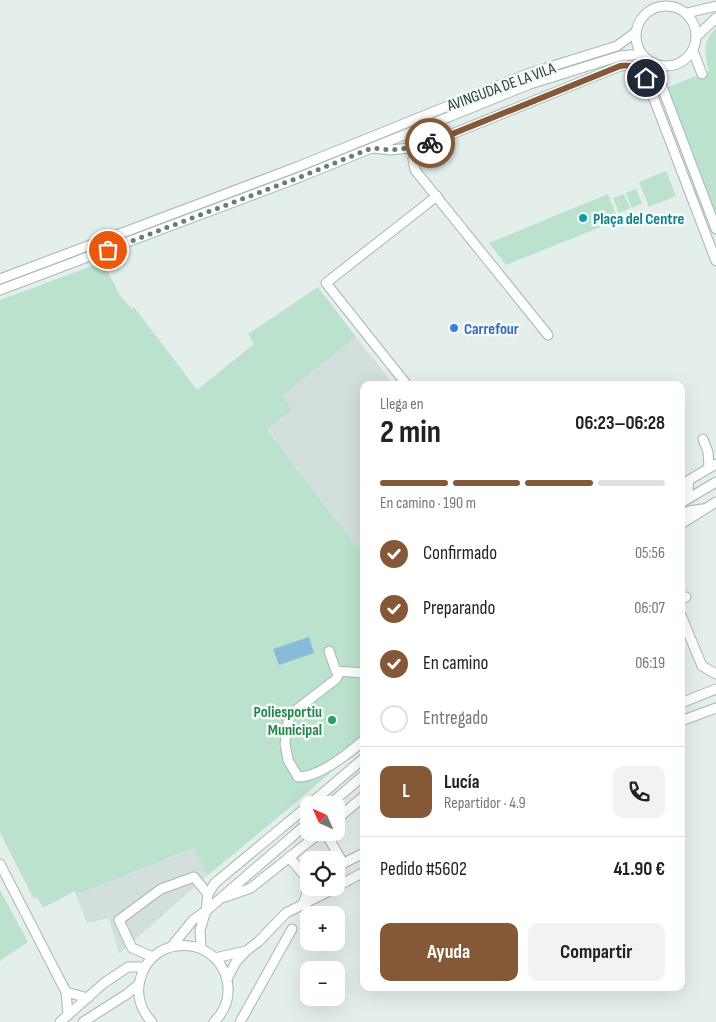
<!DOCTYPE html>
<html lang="es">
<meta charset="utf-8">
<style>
:root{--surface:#fff;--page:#f2f2f2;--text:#222;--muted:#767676;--line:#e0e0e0;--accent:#855938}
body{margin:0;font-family:"Sofia Sans Condensed",sans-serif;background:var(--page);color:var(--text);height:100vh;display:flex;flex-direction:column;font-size:19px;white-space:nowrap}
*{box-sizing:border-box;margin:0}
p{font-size:16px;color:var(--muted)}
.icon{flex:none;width:28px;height:28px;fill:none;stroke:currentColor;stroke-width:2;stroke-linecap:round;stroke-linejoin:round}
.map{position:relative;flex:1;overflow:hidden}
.panel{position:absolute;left:360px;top:381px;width:325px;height:610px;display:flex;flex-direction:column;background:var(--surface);border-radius:10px;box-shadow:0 5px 20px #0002}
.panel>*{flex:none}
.needle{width:32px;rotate:315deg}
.buttons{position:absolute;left:300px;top:796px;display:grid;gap:10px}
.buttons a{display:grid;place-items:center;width:45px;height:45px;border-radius:10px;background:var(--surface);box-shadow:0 5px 20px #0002;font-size:25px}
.pin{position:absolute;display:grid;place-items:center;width:42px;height:42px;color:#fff;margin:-21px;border:2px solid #fff;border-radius:50%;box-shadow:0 1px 5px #0007}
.courier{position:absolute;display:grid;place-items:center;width:50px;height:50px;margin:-25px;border:4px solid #855938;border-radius:50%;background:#fff;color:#222;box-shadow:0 1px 6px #0007}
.head em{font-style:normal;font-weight:700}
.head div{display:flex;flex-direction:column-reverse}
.head{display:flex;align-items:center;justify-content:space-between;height:85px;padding:0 20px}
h1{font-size:32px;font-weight:700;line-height:38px}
.bar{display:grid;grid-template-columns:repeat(4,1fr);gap:8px 5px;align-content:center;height:60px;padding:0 20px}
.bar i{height:6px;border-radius:4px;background:var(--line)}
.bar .on{background:var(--accent)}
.bar p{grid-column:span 4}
.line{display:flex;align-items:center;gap:12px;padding:0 20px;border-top:1px solid var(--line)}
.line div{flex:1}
.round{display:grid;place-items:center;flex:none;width:52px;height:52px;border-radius:10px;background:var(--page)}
ol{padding:0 20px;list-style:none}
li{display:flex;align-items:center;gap:15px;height:55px}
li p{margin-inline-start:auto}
li .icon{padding:5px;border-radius:50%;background:var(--accent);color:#fff;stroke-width:4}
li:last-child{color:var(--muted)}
li i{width:28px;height:28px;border:2px solid var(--line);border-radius:50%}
.primary-button{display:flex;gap:10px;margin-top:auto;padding:10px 20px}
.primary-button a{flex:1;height:58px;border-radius:10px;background:var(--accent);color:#fff;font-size:20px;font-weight:700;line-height:58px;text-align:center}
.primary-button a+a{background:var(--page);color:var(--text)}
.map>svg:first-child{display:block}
.built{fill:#d2dfdc}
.green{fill:#bbe2cd}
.water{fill:#87bcd8}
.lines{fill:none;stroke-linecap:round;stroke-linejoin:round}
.minor-casing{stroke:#a6b8b5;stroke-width:11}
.minor{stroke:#fff;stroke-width:9}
.done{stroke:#657f7c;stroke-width:5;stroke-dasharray:0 9}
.route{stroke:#855938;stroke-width:6}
.culture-dot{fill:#0f9aa8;stroke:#f5faf9;stroke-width:2}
.shop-dot{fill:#3f7fe0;stroke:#f5faf9;stroke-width:2}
.leisure-dot{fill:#2e9e5b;stroke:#f5faf9;stroke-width:2}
.labels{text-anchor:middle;stroke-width:5;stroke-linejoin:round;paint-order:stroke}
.street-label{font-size:16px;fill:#214240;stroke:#f5faf9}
.culture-label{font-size:16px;font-weight:bold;fill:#0d838f;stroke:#f5faf9;text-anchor:start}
.shop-label{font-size:16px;font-weight:bold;fill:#366cbe;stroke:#f5faf9;text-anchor:start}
.leisure-label{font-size:16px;font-weight:bold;fill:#27864d;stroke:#f5faf9;text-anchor:end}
</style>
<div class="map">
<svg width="716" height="1022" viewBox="0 0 716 1022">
<rect width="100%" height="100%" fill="#e4efec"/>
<g class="built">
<path d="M356,337L394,385H364V556L267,428L291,409L282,396Z"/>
<path d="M195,848L208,875L119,954L109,918L87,923L76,895Z"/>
</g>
<g class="green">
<path d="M716,28V215L668,87L709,71C704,54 703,41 716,28Z"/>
<path d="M666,171L676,196L649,207L639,182Z"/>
<path d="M636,189L642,203L632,208L626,193Z"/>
<path d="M608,194L618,220L506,265L489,243Z"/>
<path d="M624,194L630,208L619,213L613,198Z"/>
<path d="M103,262L121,297L132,309L134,307L197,390L254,344L248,334L318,287L356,337L282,396L292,409L267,429L364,556V744L288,809L208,875L194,848L76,895L75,891L43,908L37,897L34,899L0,833V300Z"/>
<path d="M0,890L28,942L0,961Z"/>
</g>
<path class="water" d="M309,637L314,653L279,665L273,649Z"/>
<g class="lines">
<g class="minor-casing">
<g id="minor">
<circle cx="666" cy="36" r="30"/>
<path d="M687,13L716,6"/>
<path d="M697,36L716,18"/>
<path d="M693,51L702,74"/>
<path d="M653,63L716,229"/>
<path d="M420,147L413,159L415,170L548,335"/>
<path d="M373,148L390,150L420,147L620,66C632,64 640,68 646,78L716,261"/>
<path d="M0,279L297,167L527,74L617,46L636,32"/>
<path d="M0,290L300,177L530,84L620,56L642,54"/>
<path d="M407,385L326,283L437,196"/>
<path d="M703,439L708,452L709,467"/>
<path d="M687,499L689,480L716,464"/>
<path d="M681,503L716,482"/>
<path d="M681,515L689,511L702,509"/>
<path d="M681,524L716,502"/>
<path d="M681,599L686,597"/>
<path d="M681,615L702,666L716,674"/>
<path d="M329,651L336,671L364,673"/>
<path d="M340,672L336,679L292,713L288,722L285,744L288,760L298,777C320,777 348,754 364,740"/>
<path d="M681,703L716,689"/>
<path d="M681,721L716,708"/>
<path d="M309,805L364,758"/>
<path d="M329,805L364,775"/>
<path d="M336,820L364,796"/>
<path d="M322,832L328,837L343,863"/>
<path d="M289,857L309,881"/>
<path d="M0,864L66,992L68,1015"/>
<path d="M336,867L364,853"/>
<path d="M336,887L364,872"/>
<path d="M225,897L251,888L321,832"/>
<path d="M303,904L309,887"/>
<path d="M172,946L193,920L206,911L309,822"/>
<path d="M201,948L200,930L206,911L208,894L215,883L309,805"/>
<path d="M153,957L132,948L119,920L161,889L194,877L208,894"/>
<path d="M215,958L246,951"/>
<path d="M227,979L236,962L246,951L258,942L286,913L335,888"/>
<path d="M66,992L88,998"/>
<path d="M60,1022L104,983L128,967H144"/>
<path d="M83,1022L127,994L139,984"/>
<path d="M152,1022C141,1011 136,995 140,980C152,930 224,936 228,987C229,1001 223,1013 214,1022"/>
<path d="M240,1022L292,929"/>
</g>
</g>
<use href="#minor" class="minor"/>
</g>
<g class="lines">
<path class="done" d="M108,250L300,177L372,148L390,150L420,147L430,143"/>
<path class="route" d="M430,143L620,66C632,64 640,68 646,78"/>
</g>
<circle class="culture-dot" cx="583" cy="218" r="5"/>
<circle class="shop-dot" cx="454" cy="328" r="5"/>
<circle class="leisure-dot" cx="332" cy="720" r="5"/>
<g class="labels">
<g class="street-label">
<text transform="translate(501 86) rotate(-20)" y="6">AVINGUDA DE LA VILA</text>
</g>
<g class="culture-label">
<text x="593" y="224">Plaça del Centre</text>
</g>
<g class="shop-label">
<text x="464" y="334">Carrefour</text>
</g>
<g class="leisure-label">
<text x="322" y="717">Poliesportiu<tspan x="322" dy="18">Municipal</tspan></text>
</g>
</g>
</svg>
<div class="buttons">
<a><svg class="needle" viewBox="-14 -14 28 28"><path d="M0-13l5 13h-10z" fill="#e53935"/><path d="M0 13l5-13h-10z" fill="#767676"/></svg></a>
<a><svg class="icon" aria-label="locate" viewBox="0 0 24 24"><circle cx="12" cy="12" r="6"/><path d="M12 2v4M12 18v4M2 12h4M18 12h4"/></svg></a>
<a>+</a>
<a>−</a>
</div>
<div class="pin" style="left:108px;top:250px;background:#ea580c"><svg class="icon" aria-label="bag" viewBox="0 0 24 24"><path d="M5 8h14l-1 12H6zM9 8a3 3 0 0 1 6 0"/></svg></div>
<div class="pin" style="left:646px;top:78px;background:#1f2937"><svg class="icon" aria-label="home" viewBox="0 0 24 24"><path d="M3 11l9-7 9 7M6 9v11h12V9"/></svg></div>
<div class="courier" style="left:430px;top:143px"><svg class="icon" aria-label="bike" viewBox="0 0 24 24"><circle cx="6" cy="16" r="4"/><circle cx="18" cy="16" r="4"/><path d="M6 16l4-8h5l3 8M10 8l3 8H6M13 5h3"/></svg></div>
<section class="panel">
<div class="head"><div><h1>2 min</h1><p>Llega en</p></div><em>06:23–06:28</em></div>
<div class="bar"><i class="on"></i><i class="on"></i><i class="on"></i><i></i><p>En camino · 190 m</p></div>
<ol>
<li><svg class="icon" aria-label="check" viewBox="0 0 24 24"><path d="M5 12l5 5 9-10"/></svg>Confirmado<p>05:56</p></li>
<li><svg class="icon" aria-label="check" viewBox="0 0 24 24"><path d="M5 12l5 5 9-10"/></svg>Preparando<p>06:07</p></li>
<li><svg class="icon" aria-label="check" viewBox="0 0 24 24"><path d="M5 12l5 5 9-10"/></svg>En camino<p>06:19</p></li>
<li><i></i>Entregado</li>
</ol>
<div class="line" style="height:90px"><b class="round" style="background:var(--accent);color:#fff">L</b><div><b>Lucía</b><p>Repartidor · 4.9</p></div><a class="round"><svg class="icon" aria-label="phone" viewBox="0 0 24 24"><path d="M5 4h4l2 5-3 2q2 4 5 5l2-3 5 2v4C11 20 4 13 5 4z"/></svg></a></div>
<div class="line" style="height:65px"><div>Pedido #5602</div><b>41.90 €</b></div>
<div class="primary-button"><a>Ayuda</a><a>Compartir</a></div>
</section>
</div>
